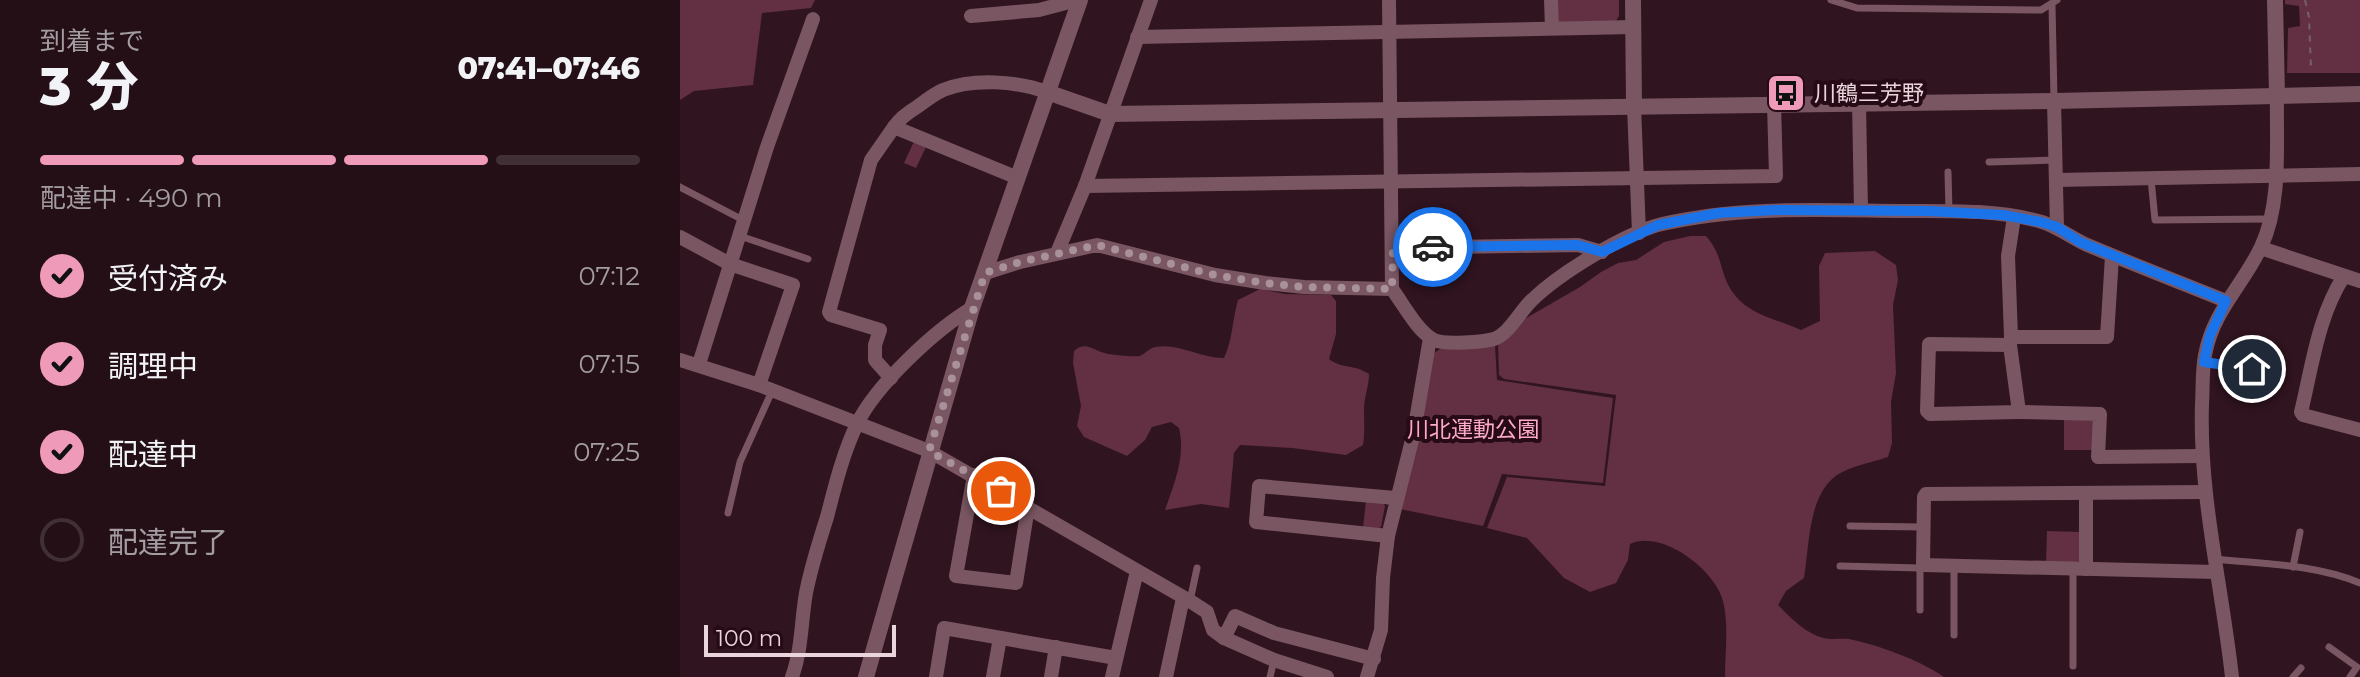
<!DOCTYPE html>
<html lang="ja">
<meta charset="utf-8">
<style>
:root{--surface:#240f17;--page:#2c1820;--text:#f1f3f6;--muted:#a39ca1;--line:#412f36;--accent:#ef9ab8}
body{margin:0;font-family:Montserrat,"Noto Sans JP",sans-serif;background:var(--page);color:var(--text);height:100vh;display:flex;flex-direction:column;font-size:30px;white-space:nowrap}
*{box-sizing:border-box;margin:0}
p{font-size:26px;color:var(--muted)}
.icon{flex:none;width:44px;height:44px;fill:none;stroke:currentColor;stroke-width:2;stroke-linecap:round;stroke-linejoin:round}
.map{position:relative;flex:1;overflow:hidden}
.details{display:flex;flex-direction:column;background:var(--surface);width:680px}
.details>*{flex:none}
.scale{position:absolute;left:24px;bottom:20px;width:192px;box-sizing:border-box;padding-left:8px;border:4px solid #e9d5db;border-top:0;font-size:22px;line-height:28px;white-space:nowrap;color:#e9d5db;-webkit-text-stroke:6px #260a16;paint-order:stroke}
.pin{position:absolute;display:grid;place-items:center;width:68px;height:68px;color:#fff;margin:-34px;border:4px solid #fff;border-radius:50%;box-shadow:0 2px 8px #0007}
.courier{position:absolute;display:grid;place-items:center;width:80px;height:80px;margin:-40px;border:6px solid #1a73e8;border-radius:50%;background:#fff;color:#222;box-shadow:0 2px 10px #0007}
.headline em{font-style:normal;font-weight:800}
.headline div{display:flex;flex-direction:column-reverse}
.headline{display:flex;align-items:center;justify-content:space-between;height:136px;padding:0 40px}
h1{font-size:52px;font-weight:800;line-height:60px}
.bar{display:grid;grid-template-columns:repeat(4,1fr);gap:12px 8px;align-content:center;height:96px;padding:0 40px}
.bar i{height:10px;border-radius:6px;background:var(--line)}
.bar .selected{background:var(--accent)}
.bar p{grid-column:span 4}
ol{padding:0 40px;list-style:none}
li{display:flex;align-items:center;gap:24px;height:88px}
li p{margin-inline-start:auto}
li .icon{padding:8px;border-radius:50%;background:var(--accent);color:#111;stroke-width:4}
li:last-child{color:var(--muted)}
li i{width:44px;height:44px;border:4px solid var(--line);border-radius:50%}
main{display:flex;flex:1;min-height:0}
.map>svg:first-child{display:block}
.green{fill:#622f43}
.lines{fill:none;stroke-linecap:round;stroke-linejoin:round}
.path{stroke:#786069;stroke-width:2;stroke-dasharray:6 6;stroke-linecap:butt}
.service{stroke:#795662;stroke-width:7}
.minor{stroke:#795662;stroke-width:14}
.tertiary{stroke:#795662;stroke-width:16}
.done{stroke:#a89199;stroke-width:8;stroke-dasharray:0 14.4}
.route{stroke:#1a73e8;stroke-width:10}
.labels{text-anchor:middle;stroke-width:8;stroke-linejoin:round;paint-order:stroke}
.poi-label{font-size:22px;fill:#e9d5db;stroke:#260a16;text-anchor:start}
.park-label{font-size:22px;fill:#fda9c7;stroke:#260a16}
</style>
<main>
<section class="details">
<div class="headline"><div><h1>3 分</h1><p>到着まで</p></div><em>07:41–07:46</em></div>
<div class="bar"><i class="selected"></i><i class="selected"></i><i class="selected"></i><i></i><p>配達中 · 490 m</p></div>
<ol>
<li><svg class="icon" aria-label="check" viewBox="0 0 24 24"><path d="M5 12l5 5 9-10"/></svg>受付済み<p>07:12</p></li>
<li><svg class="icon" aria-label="check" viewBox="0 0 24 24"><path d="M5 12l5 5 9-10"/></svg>調理中<p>07:15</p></li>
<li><svg class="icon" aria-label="check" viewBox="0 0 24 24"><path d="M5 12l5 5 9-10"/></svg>配達中<p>07:25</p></li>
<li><i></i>配達完了</li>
</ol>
</section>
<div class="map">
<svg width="1680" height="677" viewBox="0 0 1680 677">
<rect width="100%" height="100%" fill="#30141f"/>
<g class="green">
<path d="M0,0H135L131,8L82,13L73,85L14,91L0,100Z"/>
<path d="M878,0H939V16L936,21L878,22Z"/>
<path d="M1605,0H1680V73H1607L1608,28L1620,26L1619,6L1605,4Z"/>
<path d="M236,137L248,143L236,168L224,163Z"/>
<path d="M1010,236H1026C1040,252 1039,262 1046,280C1060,314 1092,317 1121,330L1140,321L1139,266L1145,253L1195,251L1216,265L1218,280L1213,305L1216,373L1211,402L1212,443L1208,457C1191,463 1163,467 1150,481C1128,504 1129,549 1124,578L1106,591L1098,605C1110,617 1126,634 1144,638C1152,640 1161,638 1169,639C1198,645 1240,660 1264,677H1045C1045,653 1049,625 1043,601C1035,570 982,529 950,544L948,560L936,583L910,592L884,578L847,538L807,528L827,477L925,486L936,395L824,379L819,375L818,342L841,321L900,287L921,272L938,263L956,260L984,242Z"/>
<path d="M580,289L605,294L651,295L656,301V334L649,359C662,369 674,364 689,374C689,386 684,398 684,409C684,422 685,432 683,445L666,455L612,448L560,445L554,453L549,508L521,504L485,510C494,484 506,456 499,428L491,422L472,427L465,440L447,456L404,437L397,426L401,406L393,363L394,351C406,340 414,351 428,354C436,355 451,357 460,356C465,354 470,347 476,347C499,343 522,359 544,358C553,338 552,321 558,300Z"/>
<path d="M815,345L817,380L933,398L923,483L822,474L803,526L720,509L753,354L760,349Z"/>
<path d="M1384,419L1413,420V450H1384Z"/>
<path d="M686,500L702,502L705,506L701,527L696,530L683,528Z"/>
<path d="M1367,531L1401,532L1400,560L1395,564H1366Z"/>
</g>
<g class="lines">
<path class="path" d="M1625,0L1629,17L1631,69"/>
<g class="service">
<path d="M1151,0L1177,8L1361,10L1377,0"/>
<path d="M1372,5L1374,99"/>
<path d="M1309,162L1375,160"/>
<path d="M1268,172L1269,212"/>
<path d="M1471,179L1475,220L1589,219"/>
<path d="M0,187L63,220"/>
<path d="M60,236L128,259"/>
<path d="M1524,362L1572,369"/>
<path d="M48,513L60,462L92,391"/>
<path d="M1170,526L1242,527"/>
<path d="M1534,559C1582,564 1635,564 1680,583"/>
<path d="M1160,566L1240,568L1243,565"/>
<path d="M1613,567L1620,532"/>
<path d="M510,601L517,568"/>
<path d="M1240,610V568"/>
<path d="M1274,635V567"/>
<path d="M1649,647L1677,667L1670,677"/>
<path d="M1393,666V569"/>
<path d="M590,677L594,660"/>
<path d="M1613,677L1621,668"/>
</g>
<g class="minor">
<path d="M709,0L712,289"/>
<path d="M871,0L872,28"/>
<path d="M291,16L359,10L397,0"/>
<path d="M457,37L954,27"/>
<path d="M1374,101L1377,227"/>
<path d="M1179,103L1181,210"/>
<path d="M954,106L959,233"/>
<path d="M214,127C220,118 227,113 237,107C245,101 254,94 263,90C293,78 337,81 367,92"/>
<path d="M1376,180L1680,174"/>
<path d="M405,186L1096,176L1094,104"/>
<path d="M1334,217L1328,256L1331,337H1427L1432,256"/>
<path d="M0,237L50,264L113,285L79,385"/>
<path d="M713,248L898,245L922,252"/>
<path d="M1581,248L1680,281"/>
<path d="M377,253L405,186L471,0"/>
<path d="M305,273L340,262L417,245L535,275L585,283L624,287L712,289C724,305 737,331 754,340C764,345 804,342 814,339C830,333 840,311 852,300C880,273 945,233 982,224C1060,206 1139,210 1217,211C1264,211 1317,209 1362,222C1378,227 1390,237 1405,244C1452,264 1499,282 1546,301"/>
<path d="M1664,276C1638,316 1632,367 1621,412L1623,415L1680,430"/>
<path d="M1330,345L1339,412L1250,414L1247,411L1249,344L1330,345L1331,337"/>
<path d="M0,360L79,385L249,451L510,601L527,612L533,630L544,638L594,660L647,677"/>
<path d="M19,364L87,147L133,19"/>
<path d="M211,378L195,360V345L200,330L151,315L149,312L191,160L214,127L338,178"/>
<path d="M1339,412L1420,414L1418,457L1522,456"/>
<path d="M294,475L276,576L336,583L348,507"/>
<path d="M1525,492L1246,494L1244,497L1243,565L1536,572"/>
<path d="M708,536L576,522L579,486L715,498"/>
<path d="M1406,569V493"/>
<path d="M544,638L555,616L594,633L694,659"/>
<path d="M112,677C122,650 121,621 126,593C131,567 139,542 147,517C155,486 163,453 177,424C196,385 255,330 292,308"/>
<path d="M256,677L264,628L436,658"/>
<path d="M313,677L320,638"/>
<path d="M371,677L376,647"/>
<path d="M432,677L457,571"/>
<path d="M486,677L503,598"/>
<path d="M687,677L701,630L703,578L708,536L734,432L750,338"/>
<path d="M1552,677C1542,586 1519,496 1522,404C1523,388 1522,371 1525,355C1533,311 1563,285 1581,247C1602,203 1596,144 1597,96"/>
</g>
<g class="tertiary">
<path d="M953,0L954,106"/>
<path d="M1595,0L1597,96"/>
<path d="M367,92L430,114L1374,101L1680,94"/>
<path d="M186,677L292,308L400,0"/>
</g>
</g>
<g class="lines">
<path class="done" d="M321,491L249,451L305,273L340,262L417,245L535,275L585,283L624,287L712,289L713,248L753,247"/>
<path class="route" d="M753,247L898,245L922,252L978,225L1039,213L1096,210L1249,211L1323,215L1361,222L1377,227L1400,242L1546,301L1530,335L1524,362L1572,369"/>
</g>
<defs>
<g id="bus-square" transform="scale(2)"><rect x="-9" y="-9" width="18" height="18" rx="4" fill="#ef9ab8" stroke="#260a16"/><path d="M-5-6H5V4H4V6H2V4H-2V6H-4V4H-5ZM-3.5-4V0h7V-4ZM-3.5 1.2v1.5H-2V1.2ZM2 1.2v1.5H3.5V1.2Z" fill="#111"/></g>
</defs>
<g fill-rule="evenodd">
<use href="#bus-square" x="1106" y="93"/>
</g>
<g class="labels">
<g class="poi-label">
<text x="1134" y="101">川鶴三芳野</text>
</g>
<g class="park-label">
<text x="793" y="437">川北運動公園</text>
</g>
</g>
</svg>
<div class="scale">100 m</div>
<div class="pin" style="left:321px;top:491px;background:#ea580c"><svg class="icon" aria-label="bag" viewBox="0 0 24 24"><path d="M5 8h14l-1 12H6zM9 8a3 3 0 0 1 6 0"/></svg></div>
<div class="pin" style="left:1572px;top:369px;background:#1f2937"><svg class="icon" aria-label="home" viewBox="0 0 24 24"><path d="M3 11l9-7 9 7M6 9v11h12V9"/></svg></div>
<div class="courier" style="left:753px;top:247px"><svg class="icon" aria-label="car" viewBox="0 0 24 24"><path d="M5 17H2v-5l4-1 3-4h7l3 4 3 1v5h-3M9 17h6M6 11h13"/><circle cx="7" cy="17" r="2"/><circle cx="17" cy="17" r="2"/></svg></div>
</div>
</main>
